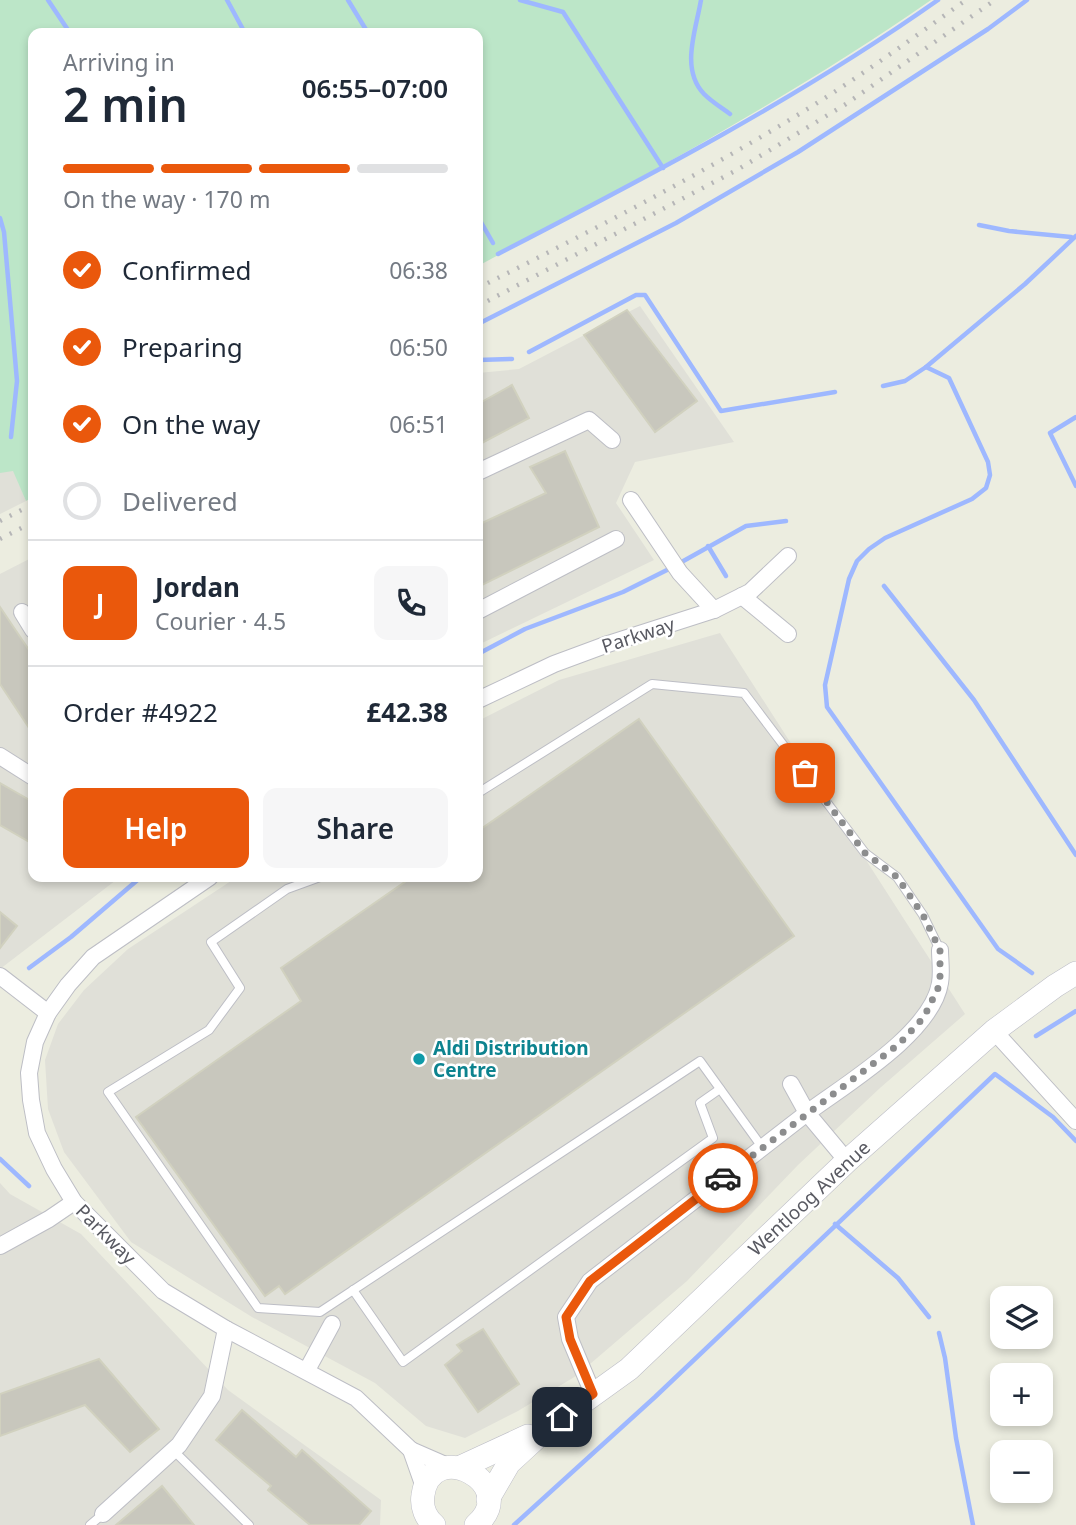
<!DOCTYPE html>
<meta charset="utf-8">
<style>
:root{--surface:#fff;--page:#f6f6f7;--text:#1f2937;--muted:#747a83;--line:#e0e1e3;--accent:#ea580c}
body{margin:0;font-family:"Noto Sans",sans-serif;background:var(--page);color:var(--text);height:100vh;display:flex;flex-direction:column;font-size:26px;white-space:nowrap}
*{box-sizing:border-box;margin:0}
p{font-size:23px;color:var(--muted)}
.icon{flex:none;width:38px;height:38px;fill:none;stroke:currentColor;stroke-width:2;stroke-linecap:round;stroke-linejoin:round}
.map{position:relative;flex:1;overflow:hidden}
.sheet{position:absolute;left:28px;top:28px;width:455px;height:854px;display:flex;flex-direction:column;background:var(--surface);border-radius:14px;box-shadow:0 4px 10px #0003}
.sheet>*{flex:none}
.tools{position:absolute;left:990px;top:1286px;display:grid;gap:14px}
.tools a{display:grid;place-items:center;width:63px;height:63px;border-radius:14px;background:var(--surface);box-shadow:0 4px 10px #0003;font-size:35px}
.pin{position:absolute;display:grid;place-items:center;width:60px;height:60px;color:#fff;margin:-30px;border-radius:14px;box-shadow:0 4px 10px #0006}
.courier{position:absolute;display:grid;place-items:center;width:70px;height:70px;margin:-35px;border:5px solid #ea580c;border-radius:50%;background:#fff;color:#222;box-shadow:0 2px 9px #0007}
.headline em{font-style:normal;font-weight:600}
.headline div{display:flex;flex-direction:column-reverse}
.headline{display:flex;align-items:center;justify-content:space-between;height:119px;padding:0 35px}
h1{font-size:46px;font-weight:600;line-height:52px}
.bar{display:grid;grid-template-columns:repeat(4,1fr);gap:10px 7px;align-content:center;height:84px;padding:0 35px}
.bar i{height:9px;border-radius:5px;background:var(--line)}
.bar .current{background:var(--accent)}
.bar p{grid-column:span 4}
.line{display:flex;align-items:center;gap:18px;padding:0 35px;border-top:2px solid var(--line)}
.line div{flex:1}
.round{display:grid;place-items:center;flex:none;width:74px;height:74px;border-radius:14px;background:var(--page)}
ol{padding:0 35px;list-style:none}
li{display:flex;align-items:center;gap:21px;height:77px}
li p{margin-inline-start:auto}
li .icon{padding:7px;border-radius:50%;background:var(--accent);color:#fff;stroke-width:4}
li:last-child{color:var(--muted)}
li i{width:38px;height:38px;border:4px solid var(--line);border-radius:50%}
.button{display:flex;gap:14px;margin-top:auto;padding:14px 35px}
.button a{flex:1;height:80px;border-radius:14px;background:var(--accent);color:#fff;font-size:28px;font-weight:600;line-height:80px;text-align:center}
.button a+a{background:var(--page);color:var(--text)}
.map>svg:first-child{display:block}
.industrial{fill:#e0e0d8}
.green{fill:#bce6c8}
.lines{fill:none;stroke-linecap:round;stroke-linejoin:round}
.stream{stroke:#9eb8ff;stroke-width:4.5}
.building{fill:#c8c7bd;stroke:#d1d1bf;stroke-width:2}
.service-casing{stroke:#bdbec5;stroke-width:10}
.minor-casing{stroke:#bdbec5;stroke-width:18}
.secondary-casing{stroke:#bdbec7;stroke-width:24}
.service{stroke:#fff;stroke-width:8}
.minor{stroke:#fff;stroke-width:16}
.secondary{stroke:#fff;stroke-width:23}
.rail{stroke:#b6b6b7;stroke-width:4.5;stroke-dasharray:2 9;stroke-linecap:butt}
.done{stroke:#8c8d8e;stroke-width:7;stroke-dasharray:0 12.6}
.route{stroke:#ea580c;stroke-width:9}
.culture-dot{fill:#0f9aa8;stroke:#fff;stroke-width:2.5}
.labels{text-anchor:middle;stroke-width:5;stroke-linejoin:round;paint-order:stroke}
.street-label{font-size:19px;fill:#595a62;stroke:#fff}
.culture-label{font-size:19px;font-weight:bold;fill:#0d838f;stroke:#fff;text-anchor:start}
</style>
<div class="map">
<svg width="1076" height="1525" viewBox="0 0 1076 1525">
<rect width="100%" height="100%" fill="#ecede0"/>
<g class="industrial">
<path d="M640,306L734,442L635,462L616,503L654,560L478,645V373L519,369Z"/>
<path d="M13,469L26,501L0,514V471Z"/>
<path d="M33,557V877H120L0,969V574Z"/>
<path d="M720,633L965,1014L880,1088L798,1165L687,1281L576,1376L518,1411L465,1438L426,1426L375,1383L252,1317L131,1242L64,1152L48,1109L45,1060L58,1024L84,990L128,949L237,877H478V721L559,680Z"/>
<path d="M0,1183L10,1194L81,1234L228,1390L381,1500L380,1525H0Z"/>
</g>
<path class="green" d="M0,0H931C787,100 632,183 478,266V33H33V497L26,501L13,471L0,473Z"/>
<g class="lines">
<g class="stream">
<path d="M48,0L70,33"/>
<path d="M227,0L245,33"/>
<path d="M348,0L368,33"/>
<path d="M520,0L563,12L663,168"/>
<path d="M701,0C696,30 680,69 704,94C712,102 722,108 730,114"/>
<path d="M478,217L493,243"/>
<path d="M0,218L4,232L17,381L11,437"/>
<path d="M979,225L1009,231L1071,237"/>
<path d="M498,254C649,176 799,98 938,0"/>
<path d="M478,324L676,223L798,152L988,29L1027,0"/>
<path d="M529,352L636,295H645L721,411L835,392"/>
<path d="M478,360L512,359"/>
<path d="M926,367L1025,284L1076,236"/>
<path d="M883,386L905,381L926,367L949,378L988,462L990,475L986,488L972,499L885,538L869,549L857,561L849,579L825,685L827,707L998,949L1032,973"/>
<path d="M1076,417L1050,433L1076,486"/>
<path d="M708,546L726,576"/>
<path d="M678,564L746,526L786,521"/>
<path d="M884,586L974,700L1076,855"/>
<path d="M478,654L525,629L623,592L671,568"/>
<path d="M29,968L71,937L141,877"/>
<path d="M1036,1036L1076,1011"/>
<path d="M0,1159L29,1186"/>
<path d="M835,1224L898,1278L929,1317"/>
<path d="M939,1333L945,1358L956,1438L973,1525"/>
<path d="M514,1525L655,1397L995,1074L1053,1117L1076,1141"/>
</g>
</g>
<g class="building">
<path d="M627,310L697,401L655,432L584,335Z"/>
<path d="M512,385L529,418L478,445V404Z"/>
<path d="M565,451L599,527L478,587V525L546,493L530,467Z"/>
<path d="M0,607L33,656V734L0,684Z"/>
<path d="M639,719L794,936L285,1294L279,1286L265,1296L136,1117L301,1001L281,968L412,877H478V831Z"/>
<path d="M0,783L33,802V844L0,825Z"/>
<path d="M0,912L17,926L0,948Z"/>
<path d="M483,1329L519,1384L478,1412L445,1365L462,1351L457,1345Z"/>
<path d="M99,1359L159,1429L130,1452L85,1405L0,1436V1394Z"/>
<path d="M242,1410L296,1457L302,1450L371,1511L359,1525H310L268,1490L271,1486L216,1440Z"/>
<path d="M162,1486L194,1525H116Z"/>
</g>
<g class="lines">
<g class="service-casing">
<g id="service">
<path d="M478,793L652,684L744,693L865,853L897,877L923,915L940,950"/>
<path d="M320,877L287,889L211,942L240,988L209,1030L108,1092L258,1308L320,1312L700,1061L762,1147"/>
<path d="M353,1290L403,1362L713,1138L700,1103L720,1089"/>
<path d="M173,1450L249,1525"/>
<path d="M90,1525L103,1514"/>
</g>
</g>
<g class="minor-casing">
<g id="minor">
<path d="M478,472L589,420L612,440"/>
<path d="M631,500L680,573L714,610"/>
<path d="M742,596L788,634"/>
<path d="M478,611L616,539"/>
<path d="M22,612L33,630"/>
<path d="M478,700L554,664L608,644L714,610L750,592L788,556"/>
<path d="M0,756L33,777"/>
<path d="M210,877L93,957L68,985L48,1013L35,1042L29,1073L31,1100L37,1133L54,1169L74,1202L163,1291L226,1329L356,1398L411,1450L424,1487"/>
<path d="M0,976L48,1013"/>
<path d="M994,1031L1076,1121"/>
<path d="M791,1084L807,1113C846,1084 932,1033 940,983C942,972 940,960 940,950"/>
<path d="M0,1246L49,1219L74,1202"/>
<path d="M307,1370L332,1324"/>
<path d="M593,1394L570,1339L566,1317L590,1281L807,1113L847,1161"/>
<path d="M411,1450L450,1467"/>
<path d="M103,1514L179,1445L212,1396L226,1329"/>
</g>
</g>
<g class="secondary-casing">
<g id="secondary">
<path d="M461,1467L528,1436"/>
<path d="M488,1499L509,1463L547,1428L629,1369L847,1161L994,1031L1055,986L1076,973"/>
<path d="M434,1525C426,1518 421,1507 423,1495C431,1436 523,1484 476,1525"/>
</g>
</g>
<use href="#service" class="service"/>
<use href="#minor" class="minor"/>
<use href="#secondary" class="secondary"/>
<g class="rail">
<path d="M478,288C593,230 708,171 817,103C868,71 917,35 966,0"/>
<path d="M478,306L737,170L846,104L995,0"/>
<path d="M0,521L33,504"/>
<path d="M0,539L33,522"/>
</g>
</g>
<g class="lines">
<path class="done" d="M723,1178L899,1044L924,1017L940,984V950L923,915L897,877L865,853L805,773"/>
<path class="route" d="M562,1417L593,1394L570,1339L566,1317L590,1281L723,1178"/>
</g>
<circle class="culture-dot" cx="419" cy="1059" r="7"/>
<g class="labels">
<g class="street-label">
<text transform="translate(638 635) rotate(-18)" y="7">Parkway</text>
<text transform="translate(809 1198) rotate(-43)" y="7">Wentloog Avenue</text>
<text transform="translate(106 1234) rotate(45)" y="7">Parkway</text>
</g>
<g class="culture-label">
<text x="433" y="1055">Aldi Distribution<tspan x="433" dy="22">Centre</tspan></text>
</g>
</g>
</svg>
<div class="tools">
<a><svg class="icon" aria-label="layers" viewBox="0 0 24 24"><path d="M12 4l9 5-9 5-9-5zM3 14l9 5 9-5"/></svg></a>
<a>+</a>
<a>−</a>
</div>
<div class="pin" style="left:805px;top:773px;background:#ea580c"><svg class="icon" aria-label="bag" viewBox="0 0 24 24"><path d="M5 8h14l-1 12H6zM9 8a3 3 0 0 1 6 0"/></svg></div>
<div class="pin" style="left:562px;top:1417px;background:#1f2937"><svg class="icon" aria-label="home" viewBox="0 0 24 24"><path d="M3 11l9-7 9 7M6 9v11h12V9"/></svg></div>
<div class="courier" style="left:723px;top:1178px"><svg class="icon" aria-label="car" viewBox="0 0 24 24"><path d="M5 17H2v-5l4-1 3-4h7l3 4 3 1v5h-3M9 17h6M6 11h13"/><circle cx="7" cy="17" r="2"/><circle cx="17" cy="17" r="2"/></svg></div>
<section class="sheet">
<div class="headline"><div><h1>2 min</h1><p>Arriving in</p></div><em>06:55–07:00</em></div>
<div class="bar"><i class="current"></i><i class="current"></i><i class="current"></i><i></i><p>On the way · 170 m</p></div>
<ol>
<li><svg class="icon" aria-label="check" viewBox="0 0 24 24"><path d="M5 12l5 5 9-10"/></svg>Confirmed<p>06:38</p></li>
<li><svg class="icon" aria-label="check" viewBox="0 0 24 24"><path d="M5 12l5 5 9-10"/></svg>Preparing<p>06:50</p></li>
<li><svg class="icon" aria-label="check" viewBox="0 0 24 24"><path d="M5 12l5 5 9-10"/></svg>On the way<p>06:51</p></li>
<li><i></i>Delivered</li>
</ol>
<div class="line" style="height:126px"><b class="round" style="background:var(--accent);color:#fff">J</b><div><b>Jordan</b><p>Courier · 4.5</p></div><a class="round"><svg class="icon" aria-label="phone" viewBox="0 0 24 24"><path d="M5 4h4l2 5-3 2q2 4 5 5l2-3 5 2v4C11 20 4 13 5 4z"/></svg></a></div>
<div class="line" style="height:91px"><div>Order #4922</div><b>£42.38</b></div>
<div class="button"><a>Help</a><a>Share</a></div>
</section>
</div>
